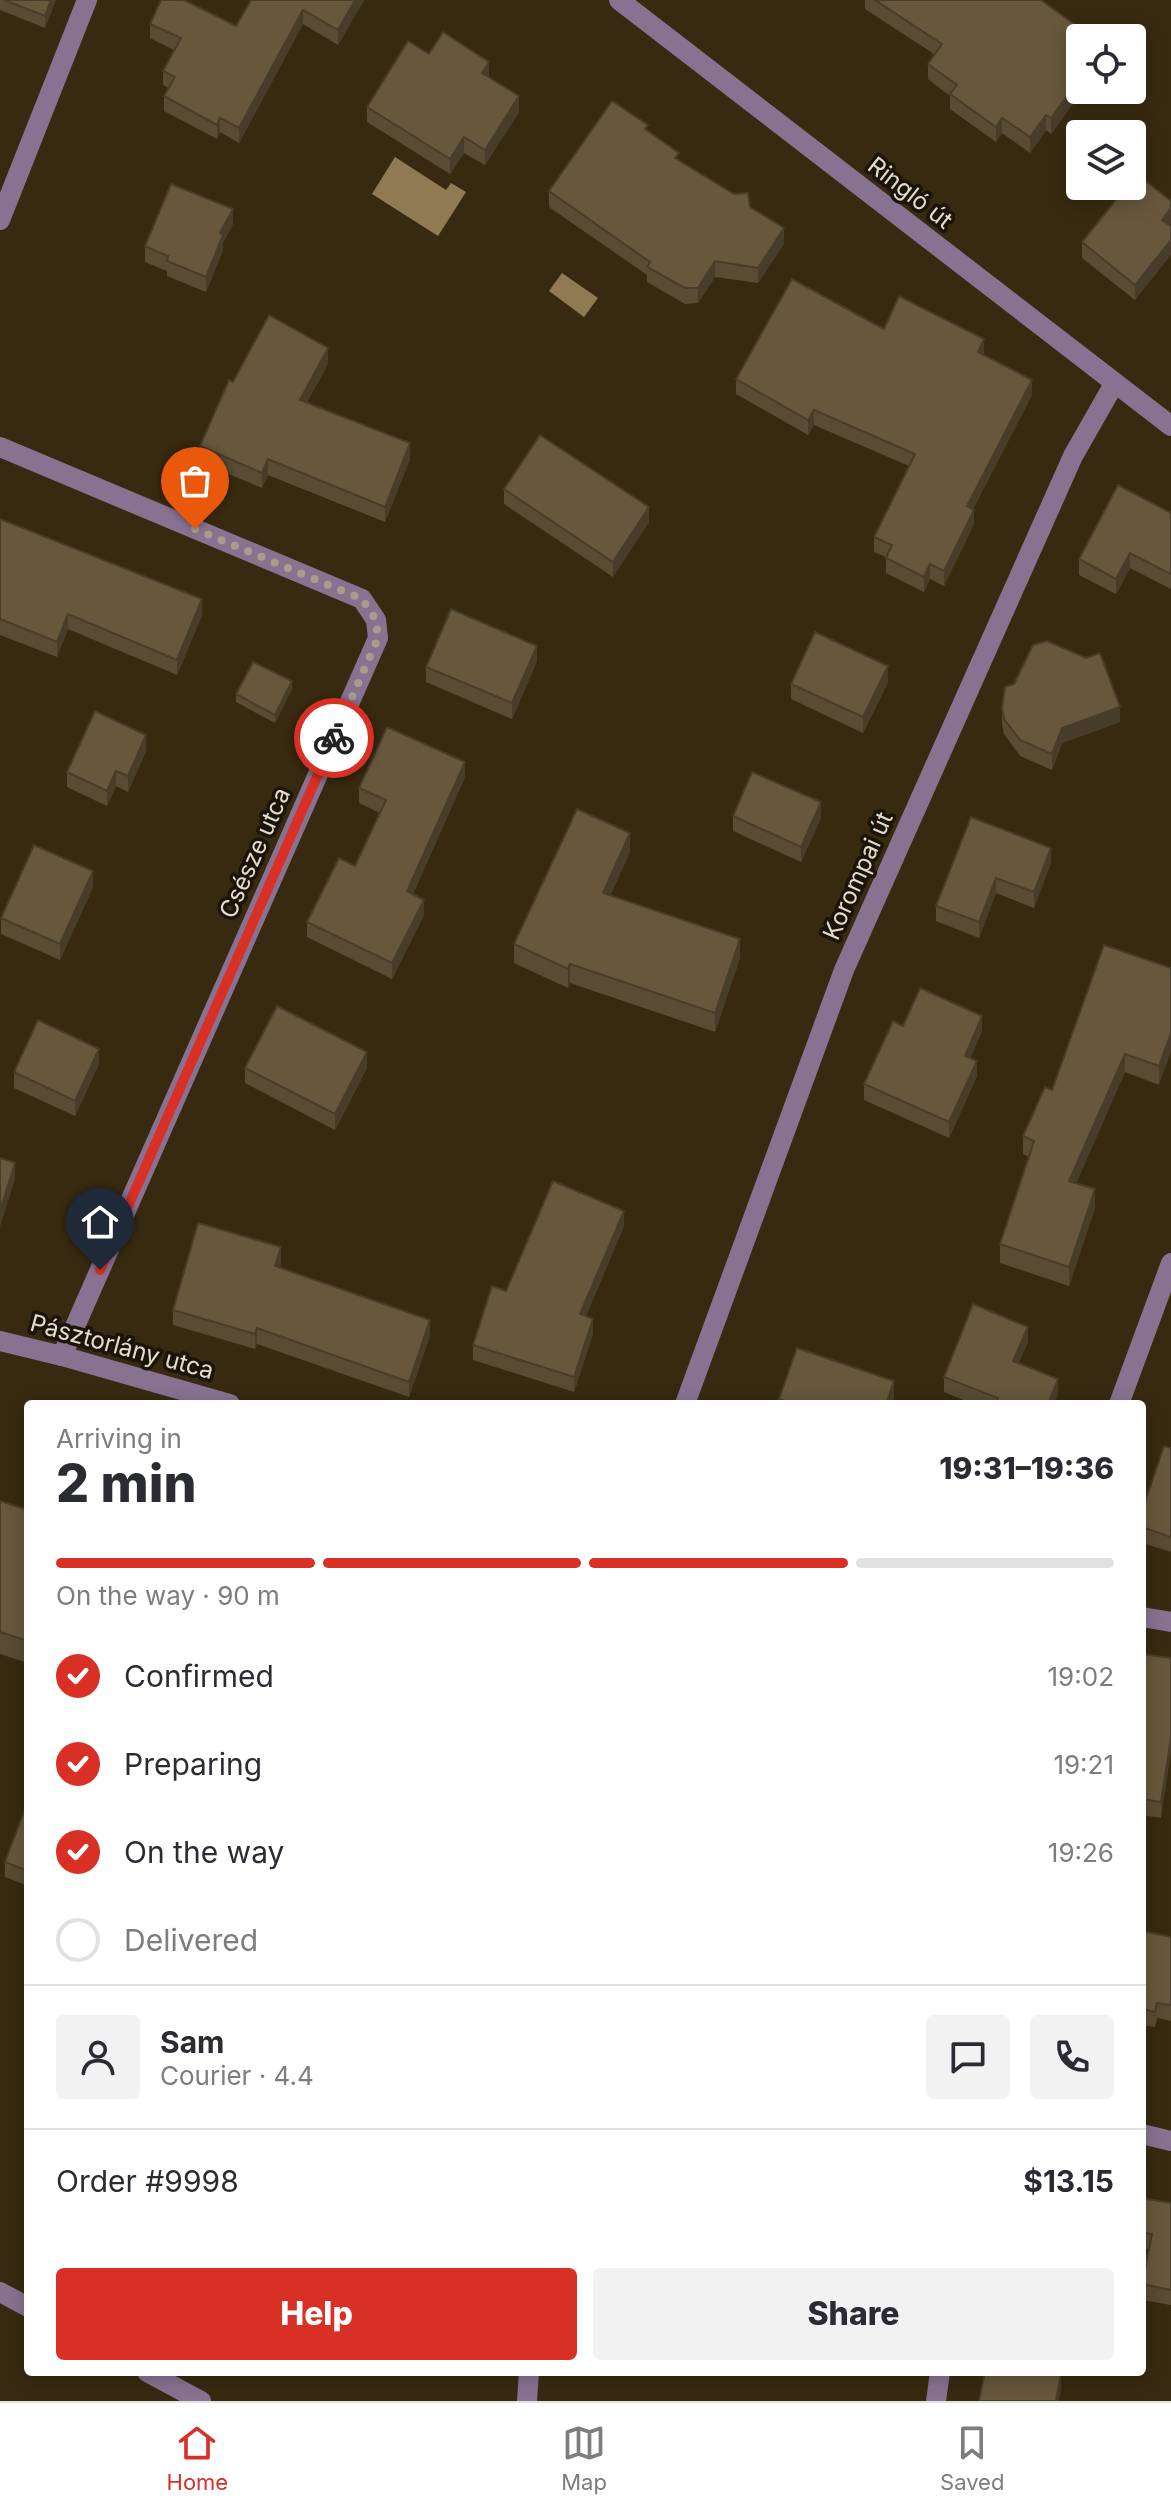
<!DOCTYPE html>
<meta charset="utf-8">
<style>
:root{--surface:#fff;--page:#f2f2f3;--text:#2b2b33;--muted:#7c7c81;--line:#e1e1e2;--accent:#d93025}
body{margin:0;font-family:Inter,sans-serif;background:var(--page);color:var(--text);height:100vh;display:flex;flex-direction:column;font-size:30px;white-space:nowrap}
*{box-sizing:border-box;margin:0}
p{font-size:26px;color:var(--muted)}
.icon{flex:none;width:44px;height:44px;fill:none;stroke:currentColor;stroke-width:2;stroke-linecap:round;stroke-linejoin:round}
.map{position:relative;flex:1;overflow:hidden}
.side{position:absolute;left:24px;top:1400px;width:1122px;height:976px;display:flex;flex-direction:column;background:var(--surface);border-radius:8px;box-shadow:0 4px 20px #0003}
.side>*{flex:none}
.controls{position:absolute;left:1066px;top:24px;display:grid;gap:16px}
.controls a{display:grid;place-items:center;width:80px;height:80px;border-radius:8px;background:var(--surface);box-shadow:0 4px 20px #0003;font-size:40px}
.pin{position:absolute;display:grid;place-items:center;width:68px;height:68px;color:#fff;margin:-82px -34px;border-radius:50% 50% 50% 0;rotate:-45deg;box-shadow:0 0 8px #0007}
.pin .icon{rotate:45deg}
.courier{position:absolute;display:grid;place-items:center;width:80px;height:80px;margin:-40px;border:6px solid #d93025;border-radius:50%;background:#fff;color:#222;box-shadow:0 2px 10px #0007}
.head em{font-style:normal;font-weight:800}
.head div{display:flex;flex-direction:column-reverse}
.head{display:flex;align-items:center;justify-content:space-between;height:136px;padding:0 32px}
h1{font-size:52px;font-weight:800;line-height:60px}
.bar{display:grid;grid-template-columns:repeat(4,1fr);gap:12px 8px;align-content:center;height:96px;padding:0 32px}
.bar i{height:10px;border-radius:6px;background:var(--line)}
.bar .current{background:var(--accent)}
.bar p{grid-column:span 4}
.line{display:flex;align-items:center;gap:20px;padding:0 32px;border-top:2px solid var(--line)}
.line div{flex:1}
.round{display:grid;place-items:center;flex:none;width:84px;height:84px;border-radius:8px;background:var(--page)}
ol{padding:0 32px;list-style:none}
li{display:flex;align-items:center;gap:24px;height:88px}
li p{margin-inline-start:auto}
li .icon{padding:8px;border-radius:50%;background:var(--accent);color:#fff;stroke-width:4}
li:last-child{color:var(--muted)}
li i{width:44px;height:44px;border:4px solid var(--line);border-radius:50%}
.action{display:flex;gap:16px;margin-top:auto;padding:16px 32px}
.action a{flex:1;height:92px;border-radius:8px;background:var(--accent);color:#fff;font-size:32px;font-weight:800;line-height:92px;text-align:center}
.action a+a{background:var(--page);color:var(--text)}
.menu{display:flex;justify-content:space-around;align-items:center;height:112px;border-top:2px solid var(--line);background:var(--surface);font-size:22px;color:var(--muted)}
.menu a{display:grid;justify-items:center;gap:4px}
.menu .current{color:var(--accent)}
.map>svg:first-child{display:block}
.water{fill:#907a53}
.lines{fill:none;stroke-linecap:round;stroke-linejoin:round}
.minor{stroke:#887292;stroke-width:20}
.wall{fill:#594b34}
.shaded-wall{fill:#483d2a}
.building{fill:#67573c;stroke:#483d2a;stroke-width:2}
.done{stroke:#a89d8a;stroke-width:8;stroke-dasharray:0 14.4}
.route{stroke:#d93025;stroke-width:10}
.labels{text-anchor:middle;stroke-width:7;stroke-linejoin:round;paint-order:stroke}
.street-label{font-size:24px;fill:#e4dbcc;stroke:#1a1409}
</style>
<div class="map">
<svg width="1171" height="2401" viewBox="0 0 1171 2401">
<rect width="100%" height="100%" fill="#382a10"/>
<g class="water">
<path d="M395,157L446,190L451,183L466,192L438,236L372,194Z"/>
<path d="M562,273L598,298L584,317L549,291Z"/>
</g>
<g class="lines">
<g class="minor">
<path d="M619,0L1171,426"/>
<path d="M0,220L87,0"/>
<path d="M0,447L362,599L376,620L378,638L62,1356"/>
<path d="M0,1341L62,1356L230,1404"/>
<path d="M685,1404L844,970L1073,456L1114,384"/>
<path d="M1119,1404L1171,1263"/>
<path d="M1142,1617L1171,1622"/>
<path d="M1142,2134L1171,2141"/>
<path d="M0,2292L28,2307"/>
<path d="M147,2372L201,2401"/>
<path d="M527,2401L529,2372"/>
<path d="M936,2401L940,2372"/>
</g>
</g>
<g class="wall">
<path d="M0,0H56L45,28L0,10Z"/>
<path d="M251,0H364L338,45L303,24L239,143L220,132L217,139L164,111V96L169,88L163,85V71L174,50L150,38V24L236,26Z"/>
<path d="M865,0H1041L1080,90H1083L1051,134L1046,130L1030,153L1002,133L996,142L950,109V96L928,79V64L934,54L865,9Z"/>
<path d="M429,54L489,77L519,112L485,165L464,153L450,174L367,122V107Z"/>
<path d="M648,131L679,160L750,207L784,244L758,283L715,277L698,303L685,304L647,282V275L549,207V191Z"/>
<path d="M233,224L223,243V250L206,292L167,276V271L145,262V246Z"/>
<path d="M1170,225L1135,300L1082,258V242Z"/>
<path d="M884,329L984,354V355L1032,395L973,509L974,524L944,586L930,579L924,592L886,573V557L874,552V537L909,466L814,425L808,435L736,394V379Z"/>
<path d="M328,364L307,402L410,459L385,522L268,475L262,488L200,462V446L233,382Z"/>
<path d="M504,489L649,522L613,577L504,504Z"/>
<path d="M1171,513V589L1130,568L1116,594L1079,575V559Z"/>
<path d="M0,519L202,615L177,675L68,629L57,657L0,635Z"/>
<path d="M537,661L512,719L426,682V667Z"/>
<path d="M888,682L863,733L791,699V684Z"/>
<path d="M292,689L275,723L236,702V694Z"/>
<path d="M1002,708L1120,722L1062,743L1052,770L1020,756L1004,734L1002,724Z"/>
<path d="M146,751L128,792L116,786L107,806L67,787V772Z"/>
<path d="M465,777L413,894L424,915L392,979L307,937V922L355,866L380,813L359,803V788Z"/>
<path d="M733,816L821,818L801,862L733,831Z"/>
<path d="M971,817L1051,863L1034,908L996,893L979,938L936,921V906Z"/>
<path d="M630,852L610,895L740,958L715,1032L570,983L568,988L514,963V944Z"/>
<path d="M93,887L60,960L1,934V918Z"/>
<path d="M1171,968L1159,1085L1125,1072L1076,1183L1095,1208L1069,1286L1000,1263V1244L1029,1157L1023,1154V1136L1052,1090Z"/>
<path d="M903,1026L982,1031L970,1058L977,1076L949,1138L864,1100V1084Z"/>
<path d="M99,1064L75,1116L14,1088V1072Z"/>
<path d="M245,1068H367L335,1130L245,1083Z"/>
<path d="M624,1226L586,1316L593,1334L574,1392L473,1360V1345L506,1291Z"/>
<path d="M281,1262L280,1267L430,1335L409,1397L257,1344L255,1349L173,1325V1310Z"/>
<path d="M1028,1342L1018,1364L1058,1394L1054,1404H973L944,1392V1377Z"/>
<path d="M894,1397L892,1404H779V1399Z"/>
<path d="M1171,1448V1552L1142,1543V1511Z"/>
<path d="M0,1501L28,1510V1663L0,1654Z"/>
<path d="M1142,1654L1171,1658L1161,1818L1142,1815Z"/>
<path d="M28,1801V1886L5,1877V1862Z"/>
<path d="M1142,1931L1171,1937V2021L1157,2018L1155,2027L1142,2025Z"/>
<path d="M1142,2198L1171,2203V2305L1142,2300V2284L1149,2249L1142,2248Z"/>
</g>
<g class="shaded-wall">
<path d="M51,0H56L45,28V16Z"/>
<path d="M355,0H364L338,45V30Z"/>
<path d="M303,10V24L239,143V128Z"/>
<path d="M489,62V77L482,73Z"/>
<path d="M1080,78V90H1083L1051,134V118Z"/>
<path d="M519,96V112L485,165V150Z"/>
<path d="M1046,115V130L1030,153V137Z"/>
<path d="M220,118V132L217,139V125Z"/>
<path d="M1002,118V133L996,142V127Z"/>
<path d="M464,137V153L450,174V159Z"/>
<path d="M1171,208V224L1162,235V220Z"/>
<path d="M233,209V224L223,243V250L206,292V277L220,233Z"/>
<path d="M784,228V244L758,283V268Z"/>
<path d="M1171,240V255L1135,300V285Z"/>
<path d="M715,261V277L698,303V288Z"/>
<path d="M984,339V354L978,366V352Z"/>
<path d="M328,348V364L300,415V400Z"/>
<path d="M1032,380V395L967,521V506Z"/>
<path d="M814,410V425L808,435V420Z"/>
<path d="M410,443V459L385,522V507Z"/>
<path d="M268,459V475L262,488V473Z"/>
<path d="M649,507V522L613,577V562Z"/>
<path d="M974,510V524L944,586V571Z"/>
<path d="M1130,553V568L1116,594V579Z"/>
<path d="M930,564V579L924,592V577Z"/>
<path d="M202,599V615L177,675V660Z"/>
<path d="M68,614V629L57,657V642Z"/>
<path d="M537,646V661L512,719V703Z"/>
<path d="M888,666V682L863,733V717Z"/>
<path d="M292,681V689L275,723V715Z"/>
<path d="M1120,707V722L1062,743L1052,770V754L1062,728Z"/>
<path d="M146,735V751L128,792V776Z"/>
<path d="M465,762V777L407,907V891Z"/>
<path d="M116,771V786L107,806V791Z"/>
<path d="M821,802V818L801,862V847Z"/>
<path d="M630,833V852L603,912V893Z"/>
<path d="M1051,848V863L1034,908V892Z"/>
<path d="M93,871V887L60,960V944Z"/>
<path d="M996,878V893L979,938V922Z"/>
<path d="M424,900V915L392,979V963Z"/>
<path d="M740,939V958L715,1032V1013Z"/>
<path d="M570,964V983L568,988V969Z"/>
<path d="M982,1016V1031L965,1071V1056Z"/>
<path d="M1171,1033V1052L1159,1085V1066Z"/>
<path d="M99,1049V1064L75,1116V1101Z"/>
<path d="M367,1052V1068L335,1130V1114Z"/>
<path d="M1125,1054V1072L1069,1200V1181Z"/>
<path d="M977,1061V1076L949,1138V1122Z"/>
<path d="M15,1163V1179L0,1227V1211Z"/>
<path d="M1095,1189V1208L1069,1286V1267Z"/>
<path d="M624,1211V1226L580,1330V1314Z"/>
<path d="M281,1247V1262L275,1281V1266Z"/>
<path d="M593,1319V1334L574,1392V1377Z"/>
<path d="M430,1320V1335L409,1397V1382Z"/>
<path d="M1028,1327V1342L1013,1377V1361Z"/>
<path d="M257,1328V1344L255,1349V1334Z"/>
<path d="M1058,1379V1394L1054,1404H1048Z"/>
<path d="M894,1381V1397L892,1404H886Z"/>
<path d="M1171,1738V1753L1161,1818V1802Z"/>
<path d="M1061,2373V2388L1059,2401H1056Z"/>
</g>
<g class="building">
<path d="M4,0H51L45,16Z"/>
<path d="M161,0H184L236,26L251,0H355L338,30L303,10L239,128L220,118L217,125L164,96L175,77L163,71L181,38L150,24Z"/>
<path d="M875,0H1041L1093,38H1080V78L1051,118L1046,115L1030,137L1002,118L996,127L950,94L957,85L928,64L942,44Z"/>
<path d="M443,32L489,62L482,73L519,96L485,150L464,137L450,159L367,107L408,41L429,54Z"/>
<path d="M612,101L648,125L645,129L679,153L675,158L734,194L748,193L750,207L784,228L758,268L715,261L698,288H685L647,267L650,262L549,191Z"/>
<path d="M1137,174L1171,201V208L1162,220L1171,226V240L1135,285L1082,242L1127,186H1132V180Z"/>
<path d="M171,184L233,209L220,233L223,235L206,277L167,261L168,256L145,246Z"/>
<path d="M792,279L884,329L899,296L984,339L978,352L1032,380L967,506L974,510L944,571L930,564L924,577L886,558L892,545L874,537L915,454L814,410L808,420L736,379Z"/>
<path d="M269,315L328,348L300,400L410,443L385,507L268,459L262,473L200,446L229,380L233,382Z"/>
<path d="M540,435L649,507L613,562L504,489Z"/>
<path d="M1118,485L1171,513V574L1130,553L1116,579L1079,559Z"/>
<path d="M0,519L202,599L177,660L68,614L57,642L0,619Z"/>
<path d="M451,609L537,646L512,703L426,667Z"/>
<path d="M815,632L888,666L863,717L791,684Z"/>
<path d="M1047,641L1086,658L1100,653L1120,707L1062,728L1052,754L1020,740L1004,719L1002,708L1005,687L1014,684L1033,645Z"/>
<path d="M253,662L292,681L275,715L236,694Z"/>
<path d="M95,711L146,735L128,776L116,771L107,791L67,772Z"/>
<path d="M387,727L465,762L407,891L424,900L392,963L307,922L339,858L355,866L386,800L359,788Z"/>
<path d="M752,772L821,802L801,847L733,816Z"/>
<path d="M577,809L630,833L603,893L740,939L715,1013L570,964L568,969L514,944Z"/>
<path d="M971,817L1051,848L1034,892L996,878L979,922L936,906Z"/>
<path d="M34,845L93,871L60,944L1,918Z"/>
<path d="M1104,945L1171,968V1033L1159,1066L1125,1054L1069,1181L1095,1189L1069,1267L1000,1244L1034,1141L1023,1136L1045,1087L1052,1090Z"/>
<path d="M920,988L982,1016L965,1056L977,1061L949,1122L864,1084L893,1021L903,1026Z"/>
<path d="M277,1006L367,1052L335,1114L245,1068Z"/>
<path d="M38,1020L99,1049L75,1101L14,1072Z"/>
<path d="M0,1158L15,1163L0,1211Z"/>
<path d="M553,1181L624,1211L580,1314L593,1319L574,1377L473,1345L492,1286L506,1291Z"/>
<path d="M198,1223L281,1247L275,1266L430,1320L409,1382L257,1328L255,1334L173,1310Z"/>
<path d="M973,1304L1028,1327L1013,1361L1058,1379L1048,1404H996L998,1398L944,1377Z"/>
<path d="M797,1348L894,1381L886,1404H795L779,1399Z"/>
<path d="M1164,1446L1171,1448V1537L1142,1527V1511Z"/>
<path d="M0,1501L28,1510V1641L0,1632Z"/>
<path d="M1142,1654L1171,1658V1738L1161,1802L1142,1799Z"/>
<path d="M28,1801V1871L5,1862Z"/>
<path d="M1142,1931L1171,1937V2005L1157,2003L1155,2012L1142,2009Z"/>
<path d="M1142,2198L1171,2203V2290L1142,2284L1152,2234L1142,2233Z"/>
<path d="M985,2372L1061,2373L1056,2401H979Z"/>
</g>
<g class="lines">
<path class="done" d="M195,529L362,599L376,620L378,638L334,738"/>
<path class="route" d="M100,1270L334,738"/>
</g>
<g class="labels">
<g class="street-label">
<text transform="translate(910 193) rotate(38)" y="8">Ringló út</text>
<text transform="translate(255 853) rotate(-66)" y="8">Csésze utca</text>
<text transform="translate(858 876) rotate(-66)" y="8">Korompai út</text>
<text transform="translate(122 1347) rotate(15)" y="8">Pásztorlány utca</text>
</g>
</g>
</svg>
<div class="controls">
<a><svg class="icon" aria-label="locate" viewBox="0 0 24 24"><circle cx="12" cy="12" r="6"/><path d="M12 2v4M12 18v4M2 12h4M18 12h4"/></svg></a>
<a><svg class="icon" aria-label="layers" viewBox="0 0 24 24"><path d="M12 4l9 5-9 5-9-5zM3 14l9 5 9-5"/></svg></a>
</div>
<div class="pin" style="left:195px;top:529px;background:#ea580c"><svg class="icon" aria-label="bag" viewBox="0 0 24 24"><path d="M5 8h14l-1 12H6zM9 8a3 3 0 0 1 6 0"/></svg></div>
<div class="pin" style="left:100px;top:1270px;background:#1f2937"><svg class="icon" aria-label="home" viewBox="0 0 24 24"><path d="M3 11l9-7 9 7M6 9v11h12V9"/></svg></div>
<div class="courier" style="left:334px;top:738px"><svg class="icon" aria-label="bike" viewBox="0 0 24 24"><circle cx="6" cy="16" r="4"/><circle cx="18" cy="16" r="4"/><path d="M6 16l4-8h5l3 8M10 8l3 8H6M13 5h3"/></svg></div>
<section class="side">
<div class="head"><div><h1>2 min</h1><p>Arriving in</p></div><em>19:31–19:36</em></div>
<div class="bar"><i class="current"></i><i class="current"></i><i class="current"></i><i></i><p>On the way · 90 m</p></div>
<ol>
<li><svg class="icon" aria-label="check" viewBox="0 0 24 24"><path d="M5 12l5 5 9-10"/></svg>Confirmed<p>19:02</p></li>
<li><svg class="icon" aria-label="check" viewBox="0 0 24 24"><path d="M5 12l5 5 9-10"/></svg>Preparing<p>19:21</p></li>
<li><svg class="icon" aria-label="check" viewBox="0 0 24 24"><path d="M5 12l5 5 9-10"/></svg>On the way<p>19:26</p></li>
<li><i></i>Delivered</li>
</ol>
<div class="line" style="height:144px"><a class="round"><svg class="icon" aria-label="person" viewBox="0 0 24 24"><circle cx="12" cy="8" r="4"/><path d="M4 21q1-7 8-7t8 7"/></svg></a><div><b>Sam</b><p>Courier · 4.4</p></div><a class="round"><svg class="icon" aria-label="chat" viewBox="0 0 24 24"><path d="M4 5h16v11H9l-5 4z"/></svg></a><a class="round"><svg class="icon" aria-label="phone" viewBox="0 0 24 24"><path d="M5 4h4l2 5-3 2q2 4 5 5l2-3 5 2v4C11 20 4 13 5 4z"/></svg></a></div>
<div class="line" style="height:104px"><div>Order #9998</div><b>$13.15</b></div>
<div class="action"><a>Help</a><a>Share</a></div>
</section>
</div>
<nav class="menu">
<a class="current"><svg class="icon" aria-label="home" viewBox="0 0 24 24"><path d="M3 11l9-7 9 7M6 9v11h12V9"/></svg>Home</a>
<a><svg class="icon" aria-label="map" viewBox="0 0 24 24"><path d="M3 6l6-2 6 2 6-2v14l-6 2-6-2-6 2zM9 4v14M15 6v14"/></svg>Map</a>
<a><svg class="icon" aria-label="saved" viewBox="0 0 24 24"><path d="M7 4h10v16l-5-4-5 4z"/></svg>Saved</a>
</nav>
